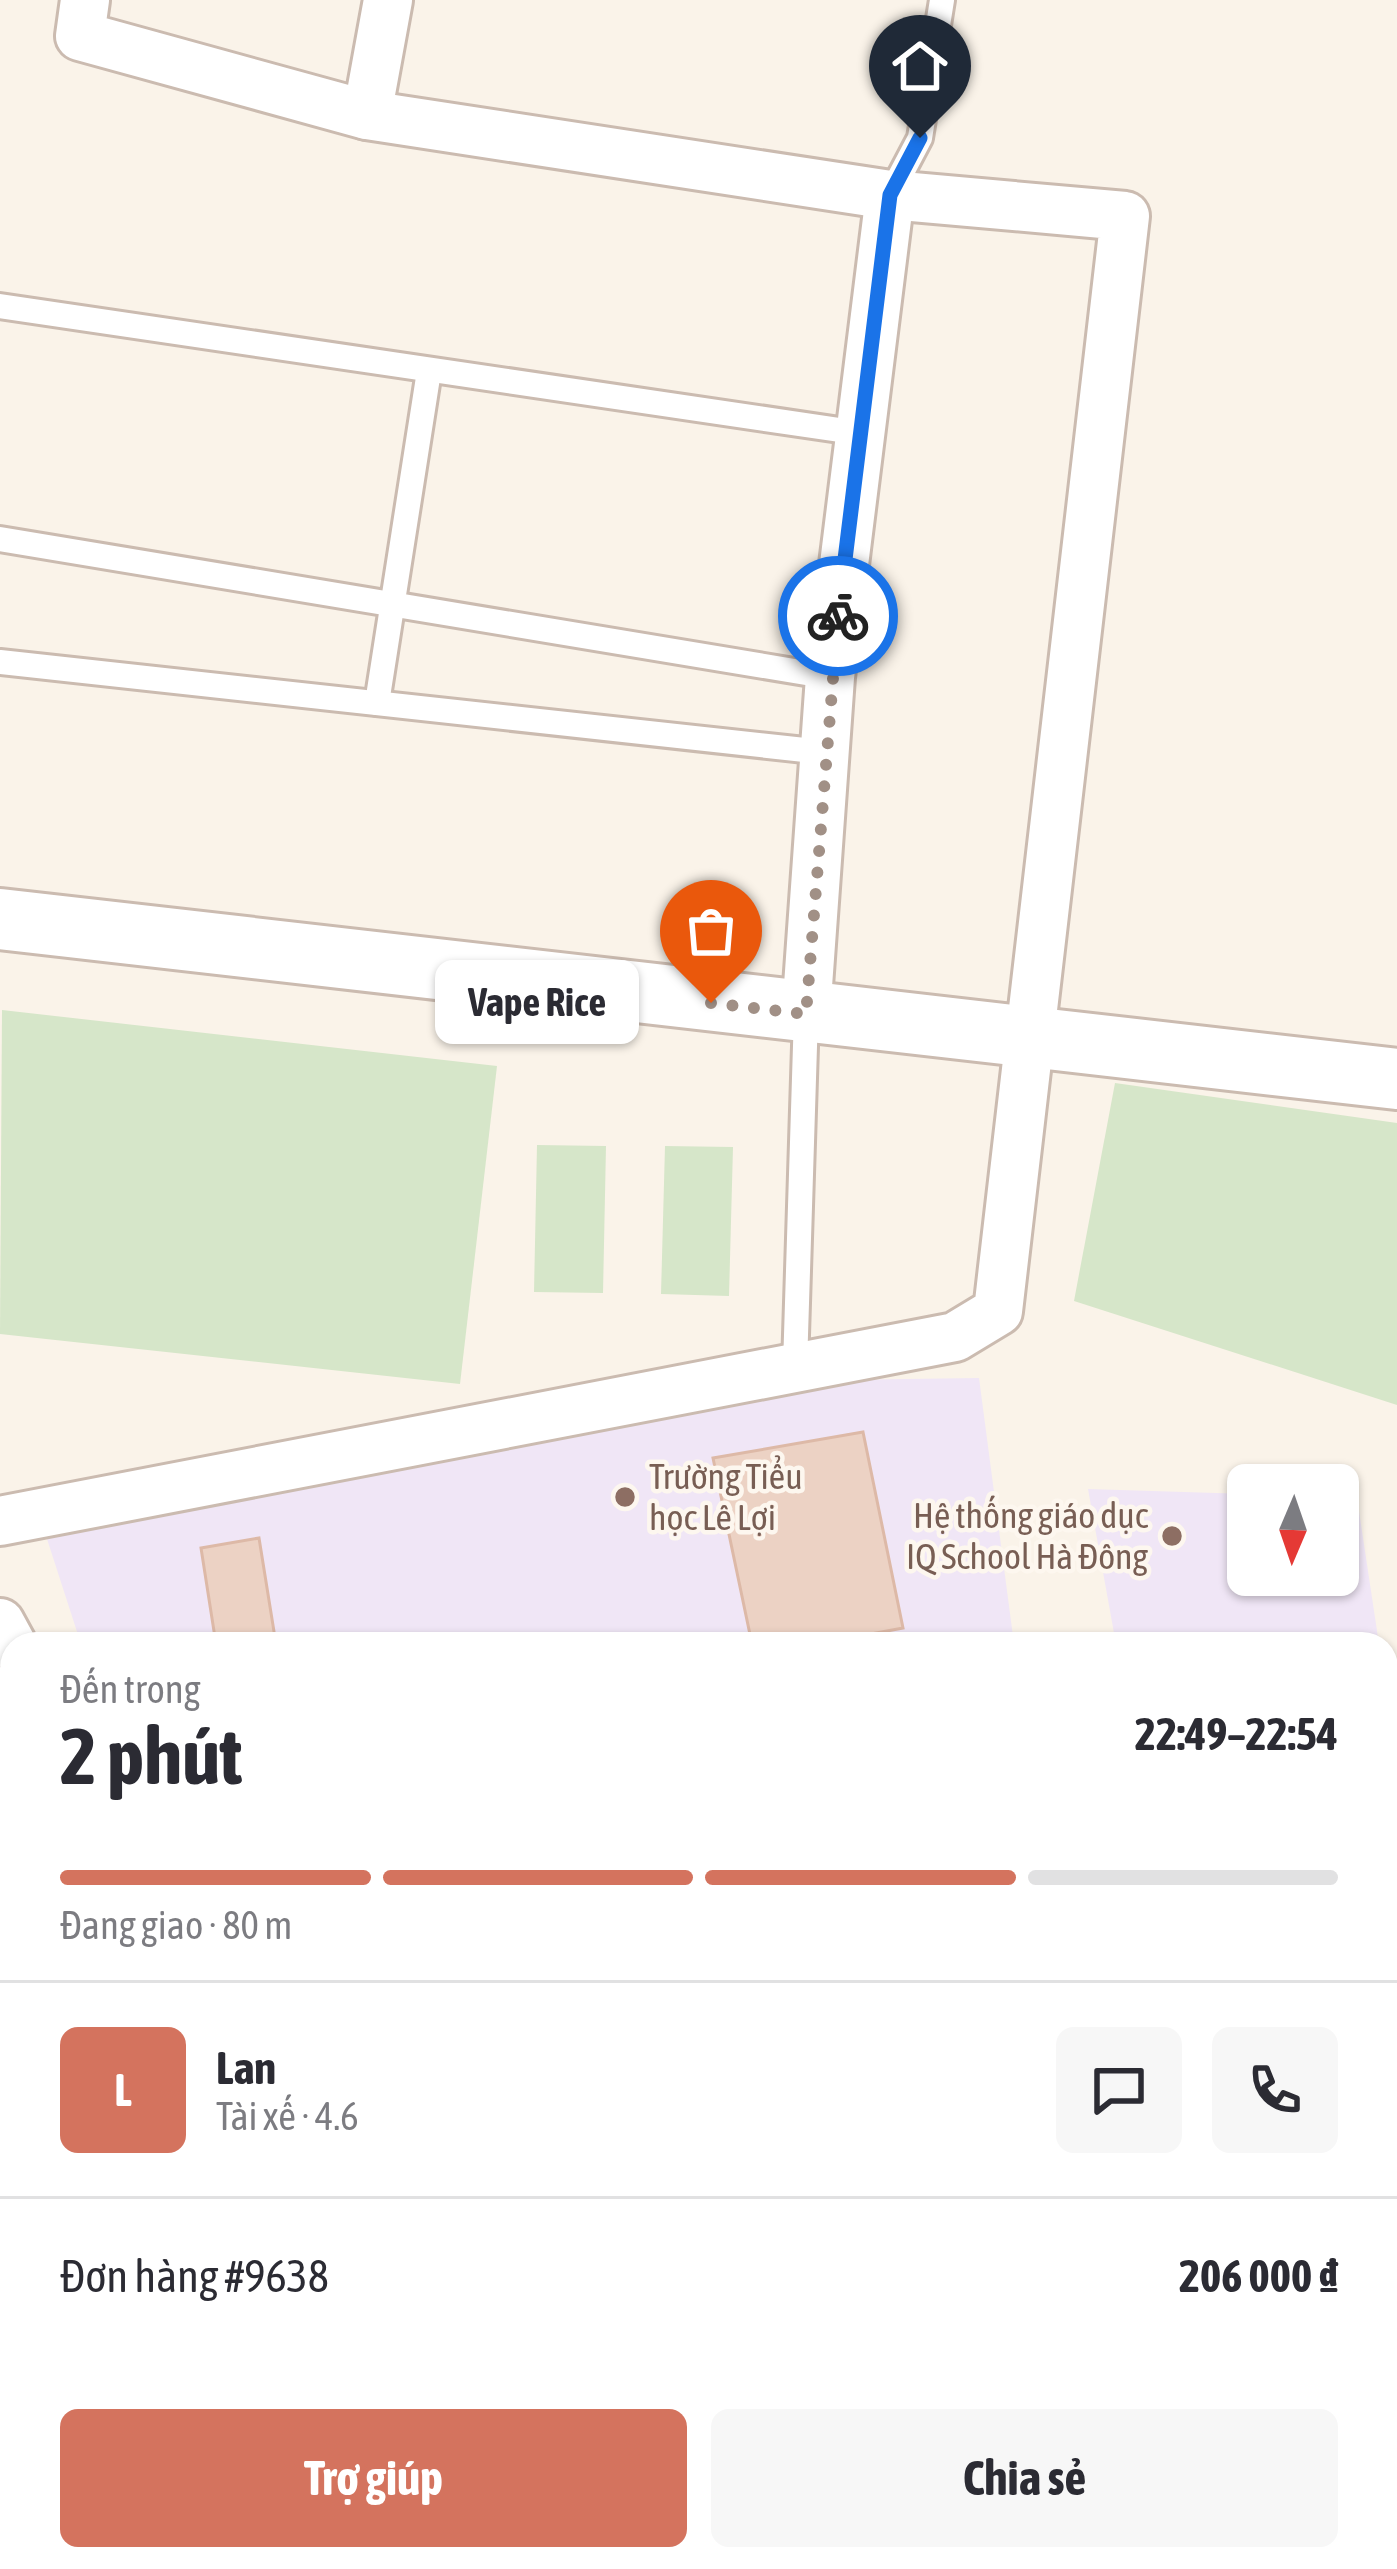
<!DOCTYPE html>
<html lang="vi">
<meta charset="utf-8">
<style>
:root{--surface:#fff;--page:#f7f7f7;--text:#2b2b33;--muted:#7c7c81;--line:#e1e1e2;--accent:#d4735e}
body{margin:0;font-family:"Asap Condensed",sans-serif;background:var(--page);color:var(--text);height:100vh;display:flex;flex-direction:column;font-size:45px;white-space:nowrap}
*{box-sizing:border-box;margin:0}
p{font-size:39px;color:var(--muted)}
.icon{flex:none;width:66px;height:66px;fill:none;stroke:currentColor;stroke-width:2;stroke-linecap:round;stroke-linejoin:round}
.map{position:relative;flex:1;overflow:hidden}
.drawer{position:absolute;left:0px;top:1632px;width:1398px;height:939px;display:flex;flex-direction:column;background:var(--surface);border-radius:36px 36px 0 0;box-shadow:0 3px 9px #0004}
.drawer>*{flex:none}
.needle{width:78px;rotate:182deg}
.buttons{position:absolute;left:1227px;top:1464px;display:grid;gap:24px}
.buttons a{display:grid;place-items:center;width:132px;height:132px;border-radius:18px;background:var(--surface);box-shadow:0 3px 9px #0004;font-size:60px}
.pin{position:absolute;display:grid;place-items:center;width:102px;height:102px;color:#fff;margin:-123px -51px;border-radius:50% 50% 50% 0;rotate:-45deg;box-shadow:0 0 12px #0007}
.pin .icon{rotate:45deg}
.courier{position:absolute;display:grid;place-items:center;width:120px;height:120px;margin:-60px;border:9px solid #1a73e8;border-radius:50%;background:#fff;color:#222;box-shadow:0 3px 15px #0007}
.bubble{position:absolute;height:84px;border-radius:18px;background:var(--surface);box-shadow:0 3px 9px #0004;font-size:39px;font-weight:700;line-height:84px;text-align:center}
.head em{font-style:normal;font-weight:700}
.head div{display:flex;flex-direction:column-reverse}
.head{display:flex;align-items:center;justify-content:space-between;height:204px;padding:0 60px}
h1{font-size:78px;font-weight:700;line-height:90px}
.bar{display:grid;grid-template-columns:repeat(4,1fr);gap:18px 12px;align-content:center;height:144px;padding:0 60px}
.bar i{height:15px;border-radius:9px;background:var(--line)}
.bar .active{background:var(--accent)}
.bar p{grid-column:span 4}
.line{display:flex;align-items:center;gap:30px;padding:0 60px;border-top:3px solid var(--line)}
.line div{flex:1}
.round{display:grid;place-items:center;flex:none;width:126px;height:126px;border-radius:18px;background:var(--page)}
.primary-button{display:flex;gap:24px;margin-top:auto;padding:24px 60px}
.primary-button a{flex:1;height:138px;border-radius:18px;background:var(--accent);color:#fff;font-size:48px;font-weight:700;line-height:138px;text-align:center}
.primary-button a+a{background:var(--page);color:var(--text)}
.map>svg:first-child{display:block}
.education{fill:#f0e6f6}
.green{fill:#d6e6c9}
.building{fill:#ecd2c4;stroke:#ddb9a7;stroke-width:3}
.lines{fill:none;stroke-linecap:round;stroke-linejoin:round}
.service-casing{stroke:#cbbbb0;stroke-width:30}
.minor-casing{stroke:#cbbbb0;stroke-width:54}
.tertiary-casing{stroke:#cbbbb0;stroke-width:66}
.service{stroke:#fff;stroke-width:24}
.minor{stroke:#fff;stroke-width:48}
.tertiary{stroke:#fff;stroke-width:60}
.done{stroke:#a19086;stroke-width:12;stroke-dasharray:0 21.6}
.route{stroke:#1a73e8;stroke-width:15}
.education-dot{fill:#8d6e63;stroke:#fdf7ef;stroke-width:4.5}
.labels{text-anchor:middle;stroke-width:9;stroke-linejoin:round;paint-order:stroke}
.education-label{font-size:36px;fill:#785e54;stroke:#fdf7ef;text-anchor:start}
</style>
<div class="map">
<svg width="1397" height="2569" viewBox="0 0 1397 2569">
<rect width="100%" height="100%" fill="#faf3e9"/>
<g class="education">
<path d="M979,1378L1014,1644H81L47,1539L833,1380Z"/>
<path d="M1088,1489L1248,1494V1575H1338V1497L1357,1498L1379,1644H1116Z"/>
<path d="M1386,1692L1397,1765V1972L1386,1973Z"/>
<path d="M590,2559H1085L1094,2569H580Z"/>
</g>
<g class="green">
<path d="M2,1010L497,1066L460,1384L0,1334Z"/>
<path d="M1115,1083L1397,1123V1405L1074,1301Z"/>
<path d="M537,1145L606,1146L603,1293L534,1292Z"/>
<path d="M665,1146L733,1147L729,1296L661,1294Z"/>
</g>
<g class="building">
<path d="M863,1432L903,1628L817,1644H752L713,1458Z"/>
<path d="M259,1538L276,1644H216L201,1548Z"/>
<path d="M620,2559H856L844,2569H608Z"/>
</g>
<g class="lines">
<g class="service-casing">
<g id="service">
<path d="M890,195L920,138L942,0"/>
<path d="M0,306L860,433"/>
<path d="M0,539L830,677"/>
<path d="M0,662L823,752"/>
<path d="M377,703L429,371"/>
<path d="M795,1367L806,1014"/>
<path d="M0,1885L12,1878"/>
<path d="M1386,1935L1397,1996"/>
<path d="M1109,2559L1116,2569"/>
</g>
</g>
<g class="minor-casing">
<g id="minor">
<path d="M367,115L388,0"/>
<path d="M806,1014L830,677L890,195"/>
<path d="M0,1521L955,1337L998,1311L1125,216L890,195L367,115L80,36L85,0"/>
<path d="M0,1623L12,1645"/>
<path d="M1386,2435L1397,2426"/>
<path d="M1316,2559L1324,2569"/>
</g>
</g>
<g class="tertiary-casing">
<g id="tertiary">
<path d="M0,919L1397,1079"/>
<path d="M1386,2029L1397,2028"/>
<path d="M0,2131L12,2137"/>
<path d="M0,2201L12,2204"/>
<path d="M451,2559L459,2569"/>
</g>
</g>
<use href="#service" class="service"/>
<use href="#minor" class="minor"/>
<use href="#tertiary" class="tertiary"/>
</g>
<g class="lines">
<path class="done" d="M711,1003L806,1014L838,616"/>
<path class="route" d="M838,616L890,195L920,138"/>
</g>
<g class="education-dot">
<circle cx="625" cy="1497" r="12"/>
<circle cx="1172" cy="1536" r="12"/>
</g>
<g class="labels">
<g class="education-label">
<text x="649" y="1489">Trường Tiểu<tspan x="649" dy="41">học Lê Lợi</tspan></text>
<text x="1148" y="1528" text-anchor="end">Hệ thống giáo dục<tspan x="1148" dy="41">IQ School Hà Đông</tspan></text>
</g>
</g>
</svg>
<div class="buttons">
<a><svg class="needle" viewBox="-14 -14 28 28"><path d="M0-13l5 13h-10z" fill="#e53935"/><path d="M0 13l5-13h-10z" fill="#7c7c81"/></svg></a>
</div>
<div class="pin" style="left:711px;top:1003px;background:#ea580c"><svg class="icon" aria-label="bag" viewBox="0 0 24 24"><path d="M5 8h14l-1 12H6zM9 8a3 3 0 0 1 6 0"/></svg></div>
<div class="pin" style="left:920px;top:138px;background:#1f2937"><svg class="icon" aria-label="home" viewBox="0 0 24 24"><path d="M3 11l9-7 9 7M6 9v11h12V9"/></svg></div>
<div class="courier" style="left:838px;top:616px"><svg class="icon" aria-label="bike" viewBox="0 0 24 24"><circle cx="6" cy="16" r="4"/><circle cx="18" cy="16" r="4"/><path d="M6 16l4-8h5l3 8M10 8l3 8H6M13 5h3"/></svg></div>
<div class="bubble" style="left:435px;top:960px;width:204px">Vape Rice</div>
<section class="drawer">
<div class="head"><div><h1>2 phút</h1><p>Đến trong</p></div><em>22:49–22:54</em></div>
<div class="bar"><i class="active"></i><i class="active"></i><i class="active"></i><i></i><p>Đang giao · 80 m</p></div>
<div class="line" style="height:216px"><b class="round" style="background:var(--accent);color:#fff">L</b><div><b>Lan</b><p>Tài xế · 4.6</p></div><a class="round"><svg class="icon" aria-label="chat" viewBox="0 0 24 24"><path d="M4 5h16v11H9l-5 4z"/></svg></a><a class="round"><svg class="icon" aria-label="phone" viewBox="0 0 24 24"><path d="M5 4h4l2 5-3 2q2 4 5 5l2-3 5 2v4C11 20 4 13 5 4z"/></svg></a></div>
<div class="line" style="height:156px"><div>Đơn hàng #9638</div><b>206 000 ₫</b></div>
<div class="primary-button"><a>Trợ giúp</a><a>Chia sẻ</a></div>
</section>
</div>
